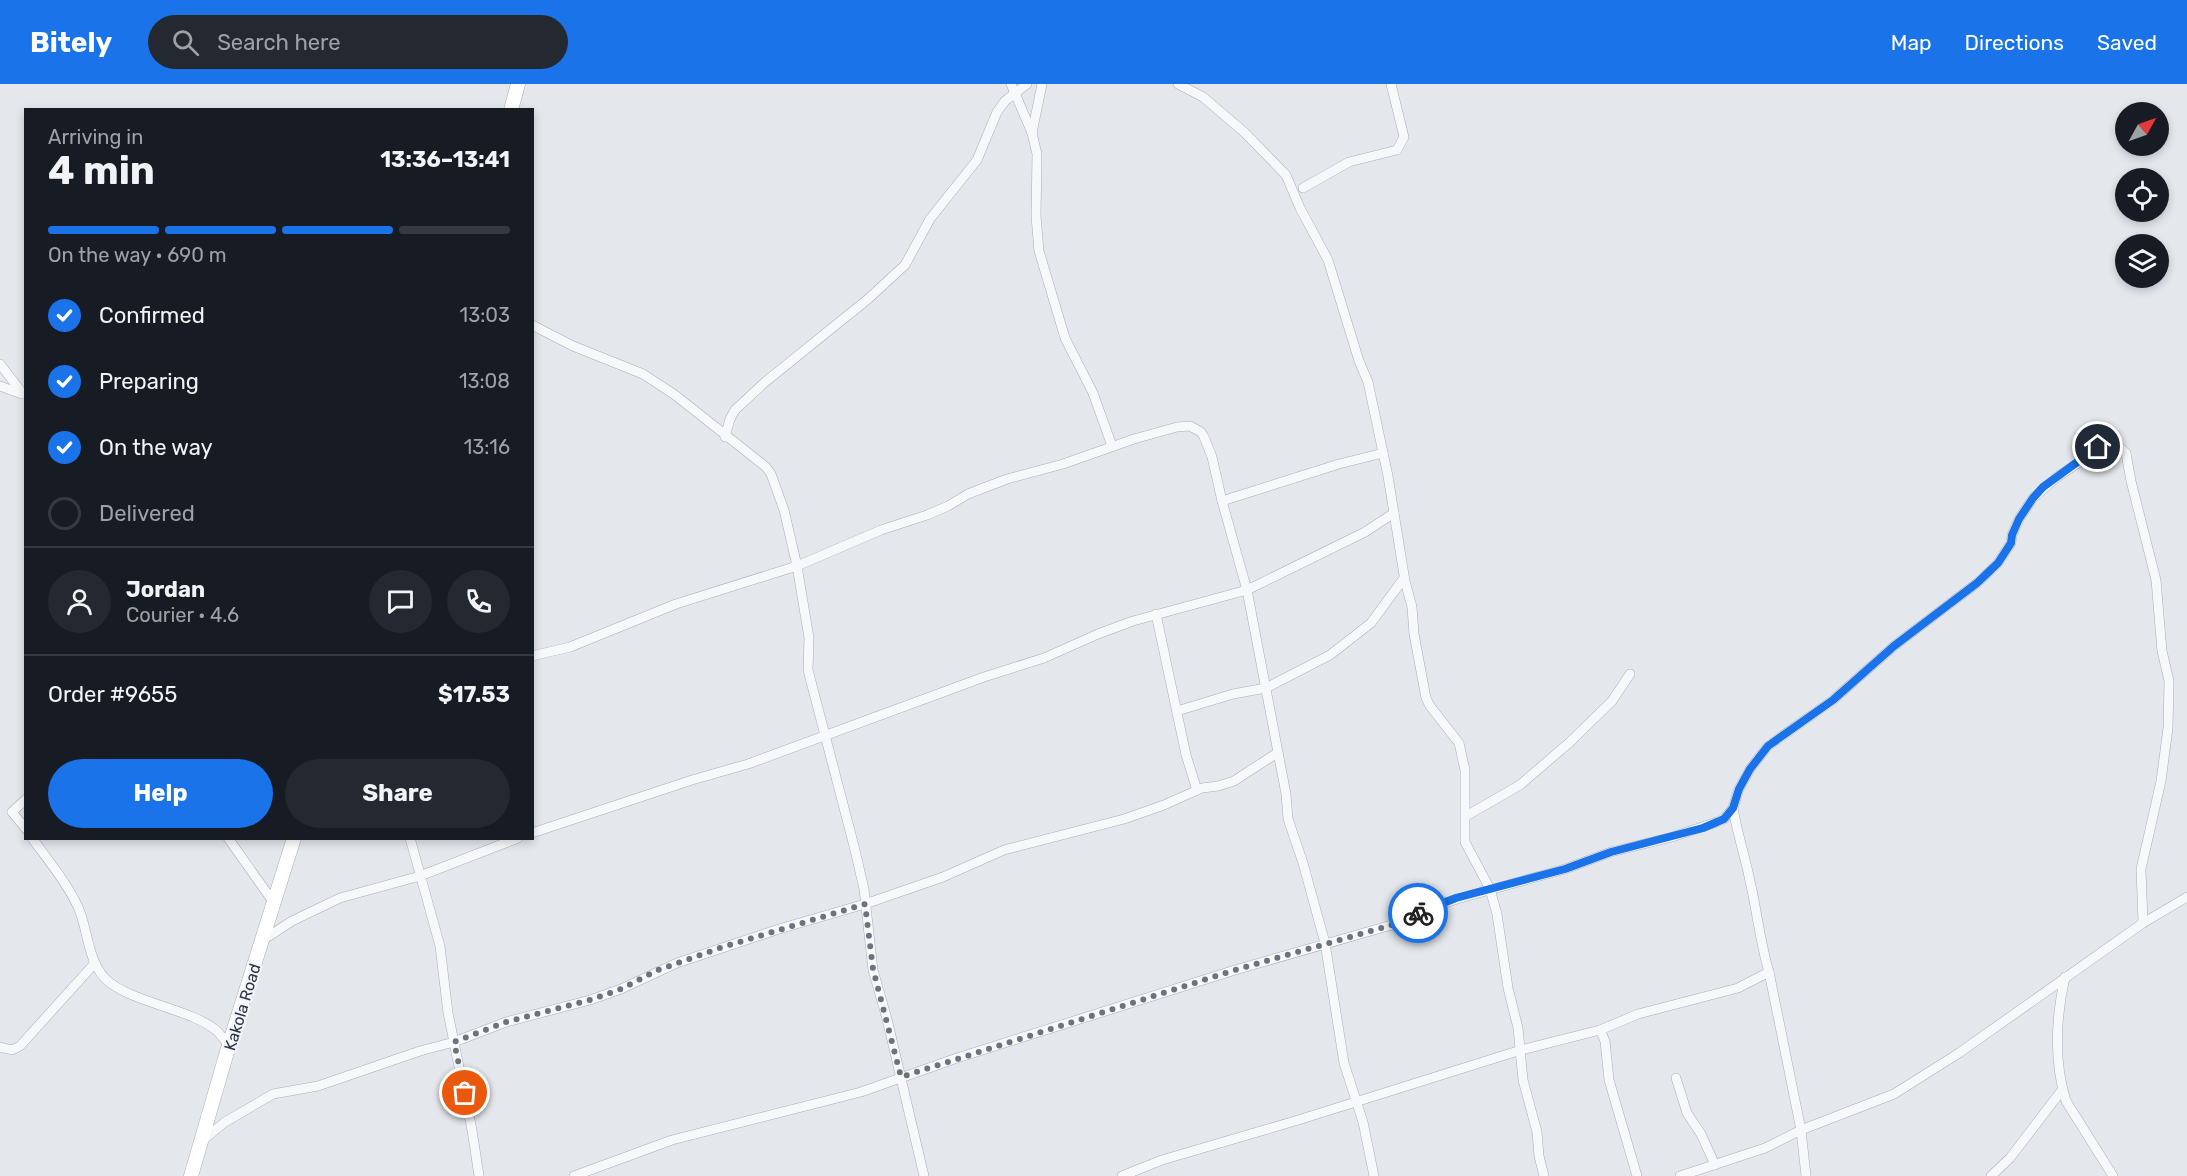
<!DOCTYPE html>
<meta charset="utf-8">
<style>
:root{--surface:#171b24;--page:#242831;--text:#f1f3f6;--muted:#9ea1a6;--line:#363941;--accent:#1a73e8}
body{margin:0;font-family:Rubik,sans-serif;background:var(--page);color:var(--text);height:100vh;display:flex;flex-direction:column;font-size:22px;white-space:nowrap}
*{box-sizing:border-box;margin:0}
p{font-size:20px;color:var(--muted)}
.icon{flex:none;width:33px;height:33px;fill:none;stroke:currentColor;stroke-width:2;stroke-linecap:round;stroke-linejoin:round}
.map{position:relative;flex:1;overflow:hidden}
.side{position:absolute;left:24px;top:24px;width:510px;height:732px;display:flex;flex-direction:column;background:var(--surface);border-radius:0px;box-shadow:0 3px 9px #0003}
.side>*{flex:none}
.needle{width:39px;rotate:50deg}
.buttons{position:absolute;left:2115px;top:18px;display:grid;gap:12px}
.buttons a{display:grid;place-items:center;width:54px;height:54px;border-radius:50%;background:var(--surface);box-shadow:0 3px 9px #0003;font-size:30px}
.pin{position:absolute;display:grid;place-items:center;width:51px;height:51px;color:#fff;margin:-26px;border:3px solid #fff;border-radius:50%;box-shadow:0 2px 6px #0007}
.courier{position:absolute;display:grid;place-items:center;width:60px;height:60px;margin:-30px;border:4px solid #1a73e8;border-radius:50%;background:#fff;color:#222;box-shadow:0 2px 8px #0007}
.summary em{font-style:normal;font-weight:700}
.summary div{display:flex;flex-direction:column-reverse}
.summary{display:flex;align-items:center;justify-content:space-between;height:102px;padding:0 24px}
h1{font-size:39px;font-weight:700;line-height:45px}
.bar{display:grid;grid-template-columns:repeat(4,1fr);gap:9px 6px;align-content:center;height:72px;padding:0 24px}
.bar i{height:8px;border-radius:4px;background:var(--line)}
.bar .current{background:var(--accent)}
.bar p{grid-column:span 4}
.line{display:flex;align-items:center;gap:15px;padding:0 24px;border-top:2px solid var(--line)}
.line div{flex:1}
.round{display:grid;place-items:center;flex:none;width:63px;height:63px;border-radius:32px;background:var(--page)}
ol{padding:0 24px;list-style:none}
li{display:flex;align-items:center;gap:18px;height:66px}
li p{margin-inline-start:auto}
li .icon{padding:6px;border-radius:50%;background:var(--accent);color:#fff;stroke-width:4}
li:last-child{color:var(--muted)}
li i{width:33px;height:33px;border:3px solid var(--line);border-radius:50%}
.primary-button{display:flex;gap:12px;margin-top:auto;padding:12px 24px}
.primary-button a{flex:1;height:69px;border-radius:36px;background:var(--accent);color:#fff;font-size:24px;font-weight:700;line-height:69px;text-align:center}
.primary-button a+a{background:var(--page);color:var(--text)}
header{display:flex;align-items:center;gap:36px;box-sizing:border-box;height:84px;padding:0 30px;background:var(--accent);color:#fff}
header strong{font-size:28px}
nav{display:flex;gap:33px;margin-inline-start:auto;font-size:21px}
.search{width:420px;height:54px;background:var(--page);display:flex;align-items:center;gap:15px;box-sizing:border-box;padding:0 21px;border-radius:33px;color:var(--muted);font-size:22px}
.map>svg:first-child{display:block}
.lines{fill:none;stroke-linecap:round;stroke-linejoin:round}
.street-casing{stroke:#a9aeb7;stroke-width:10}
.secondary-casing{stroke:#a9aeb7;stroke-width:15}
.street{stroke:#f7f8fa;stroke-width:9}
.secondary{stroke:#fff;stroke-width:14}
.done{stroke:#6c737f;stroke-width:6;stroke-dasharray:0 10.8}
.route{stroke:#1a73e8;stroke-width:8}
.labels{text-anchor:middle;stroke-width:4.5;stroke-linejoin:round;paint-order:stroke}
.street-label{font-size:16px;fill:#2b3445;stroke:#f4f6f9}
</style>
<header>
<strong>Bitely</strong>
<div class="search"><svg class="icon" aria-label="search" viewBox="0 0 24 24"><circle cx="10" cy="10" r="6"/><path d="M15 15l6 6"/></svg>Search here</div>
<nav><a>Map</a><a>Directions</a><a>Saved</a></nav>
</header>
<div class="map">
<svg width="2187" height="1092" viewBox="0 0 2187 1092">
<rect width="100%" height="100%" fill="#e4e7ec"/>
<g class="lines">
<g class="street-casing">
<g id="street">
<path d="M1011,0L1032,49L1037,70L1036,132L1039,167L1065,254L1093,309L1112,362"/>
<path d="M1178,0L1203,13L1244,48L1286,91L1300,124L1328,176L1359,277L1368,298L1388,392L1405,497L1412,523L1414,550L1426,614L1430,622L1459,659L1465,686V758L1490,805L1497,830L1508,904L1518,944L1523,996L1537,1048L1539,1072L1544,1092"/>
<path d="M1032,49L1042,0"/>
<path d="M1303,104L1349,78L1397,66L1404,53L1391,0"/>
<path d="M532,241L573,262L643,290L675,311L766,383L771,390L784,426L797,482L809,554L808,586L855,766L864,805L873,886L887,935L924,1092"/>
<path d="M0,280L23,310"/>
<path d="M0,302L22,310"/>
<path d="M725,353L730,335L735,326L764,299L868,215L905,181L930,135L977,76L997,28L1005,17L1027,0"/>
<path d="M1222,417L1339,380L1383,369"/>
<path d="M1156,530L1186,671L1197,706"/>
<path d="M532,572L570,563L676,520L797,482L881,446L927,431L948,422L968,410L1007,395L1063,380L1134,355L1177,343L1190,342L1201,348L1204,353L1212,373L1222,417L1247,506L1286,710L1288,735L1303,779L1325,859L1344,979L1363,1038L1374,1092"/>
<path d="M1177,627L1233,610L1266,604L1330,571L1371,539L1404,494"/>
<path d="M26,715L12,728L26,745"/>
<path d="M1733,724C1737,749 1745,772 1750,797C1757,827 1760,858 1769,888L1801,1046L1806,1092"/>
<path d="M1466,732L1520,701L1570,658L1612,617L1630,590"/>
<path d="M532,749L692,696L748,680L984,593L1044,574L1098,550L1133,537L1247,506L1365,448L1394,429"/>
<path d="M32,754C48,776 67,799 78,823C89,847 87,880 109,898C137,920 191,925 217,947C221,951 225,957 229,961"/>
<path d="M228,754L274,819"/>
<path d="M410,754L440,862L448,929L472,1046L479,1092"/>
<path d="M263,856L292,837L340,814L420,792L518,754"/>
<path d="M2065,893C2056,933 2054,978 2066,1017L2113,1092"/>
<path d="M1600,946L1605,957L1609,996L1637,1092"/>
<path d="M0,963L12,966L20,962L95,879"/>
<path d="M1676,994L1687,1029L1701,1050L1715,1081"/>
<path d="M203,1056L225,1038L273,1010L318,1002L420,967L454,958L506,938L590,916L621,905L677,879L779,845L865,820L943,793L1004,766L1124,735L1164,721L1202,704L1218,702L1234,697L1277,669"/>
<path d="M574,1092L672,1056L861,1008L957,974L1235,886L1395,840L1430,824L1457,815L1565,785L1611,768L1672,753L1717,738L1724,735L1733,724L1739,705L1750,685L1768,662L1833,616L1894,562L1977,499L1998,479L2011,459L2012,451L2019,435L2033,414L2057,393L2087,373L2105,354L2112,357L2126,369L2131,397L2156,496L2162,567L2169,597L2168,644L2161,697L2141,785L2143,839"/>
<path d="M1122,1092L1162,1076L1295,1037L1521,966L1600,946L1638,930L1738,904L1769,888"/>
<path d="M1680,1092L1765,1064L1801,1046L1894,1010L1959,969L2143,839L2187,813"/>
<path d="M1991,1092L2010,1074L2062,1006"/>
</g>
</g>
<g class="secondary-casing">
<g id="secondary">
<path d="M511,26L518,0"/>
<path d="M191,1092L229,961L294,754"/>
</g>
</g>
<use href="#street" class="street"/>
<use href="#secondary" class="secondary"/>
</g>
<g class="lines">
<path class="done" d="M465,1009L454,958L506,938L590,916L621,905L658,886L723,863L865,820L873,885L901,993L1235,886L1395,840L1418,829"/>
<path class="route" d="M1418,829L1456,814L1565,785L1611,768L1703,744L1724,735L1733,724L1739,705L1750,685L1768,662L1833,616L1894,562L1977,499L1998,479L2011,459L2012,451L2019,435L2033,414L2043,403L2098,363"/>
</g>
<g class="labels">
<g class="street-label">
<text transform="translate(242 923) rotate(-73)" y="6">Kakola Road</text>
</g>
</g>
</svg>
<div class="buttons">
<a><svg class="needle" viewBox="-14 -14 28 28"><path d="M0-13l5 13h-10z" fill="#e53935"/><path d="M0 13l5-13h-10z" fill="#9ea1a6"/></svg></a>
<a><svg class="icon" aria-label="locate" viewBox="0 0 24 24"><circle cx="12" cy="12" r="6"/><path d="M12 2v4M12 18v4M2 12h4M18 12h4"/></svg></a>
<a><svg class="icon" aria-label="layers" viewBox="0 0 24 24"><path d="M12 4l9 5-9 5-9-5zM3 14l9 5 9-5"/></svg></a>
</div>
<div class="pin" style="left:465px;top:1009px;background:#ea580c"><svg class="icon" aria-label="bag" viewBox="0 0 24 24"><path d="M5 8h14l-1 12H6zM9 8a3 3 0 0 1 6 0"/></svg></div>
<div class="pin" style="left:2098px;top:363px;background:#1f2937"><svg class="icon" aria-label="home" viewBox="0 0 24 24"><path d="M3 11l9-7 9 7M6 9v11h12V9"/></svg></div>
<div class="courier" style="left:1418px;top:829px"><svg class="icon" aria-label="bike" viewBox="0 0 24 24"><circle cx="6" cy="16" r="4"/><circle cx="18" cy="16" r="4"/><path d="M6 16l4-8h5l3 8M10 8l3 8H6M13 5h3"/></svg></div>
<section class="side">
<div class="summary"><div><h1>4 min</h1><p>Arriving in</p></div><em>13:36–13:41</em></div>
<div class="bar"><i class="current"></i><i class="current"></i><i class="current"></i><i></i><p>On the way · 690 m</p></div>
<ol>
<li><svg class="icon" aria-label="check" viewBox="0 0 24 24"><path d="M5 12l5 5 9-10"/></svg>Confirmed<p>13:03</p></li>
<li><svg class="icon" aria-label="check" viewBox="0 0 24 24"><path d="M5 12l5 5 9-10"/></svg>Preparing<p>13:08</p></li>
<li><svg class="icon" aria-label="check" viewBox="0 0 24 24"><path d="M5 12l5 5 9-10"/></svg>On the way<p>13:16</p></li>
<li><i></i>Delivered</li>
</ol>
<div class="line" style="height:108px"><a class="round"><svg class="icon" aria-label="person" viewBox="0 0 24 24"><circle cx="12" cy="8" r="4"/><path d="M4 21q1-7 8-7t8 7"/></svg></a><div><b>Jordan</b><p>Courier · 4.6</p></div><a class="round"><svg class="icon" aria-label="chat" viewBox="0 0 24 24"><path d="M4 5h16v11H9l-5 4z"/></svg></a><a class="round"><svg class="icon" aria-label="phone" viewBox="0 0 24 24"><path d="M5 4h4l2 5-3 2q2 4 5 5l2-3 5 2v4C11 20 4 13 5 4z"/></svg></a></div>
<div class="line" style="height:78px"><div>Order #9655</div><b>$17.53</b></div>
<div class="primary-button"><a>Help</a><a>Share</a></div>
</section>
</div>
